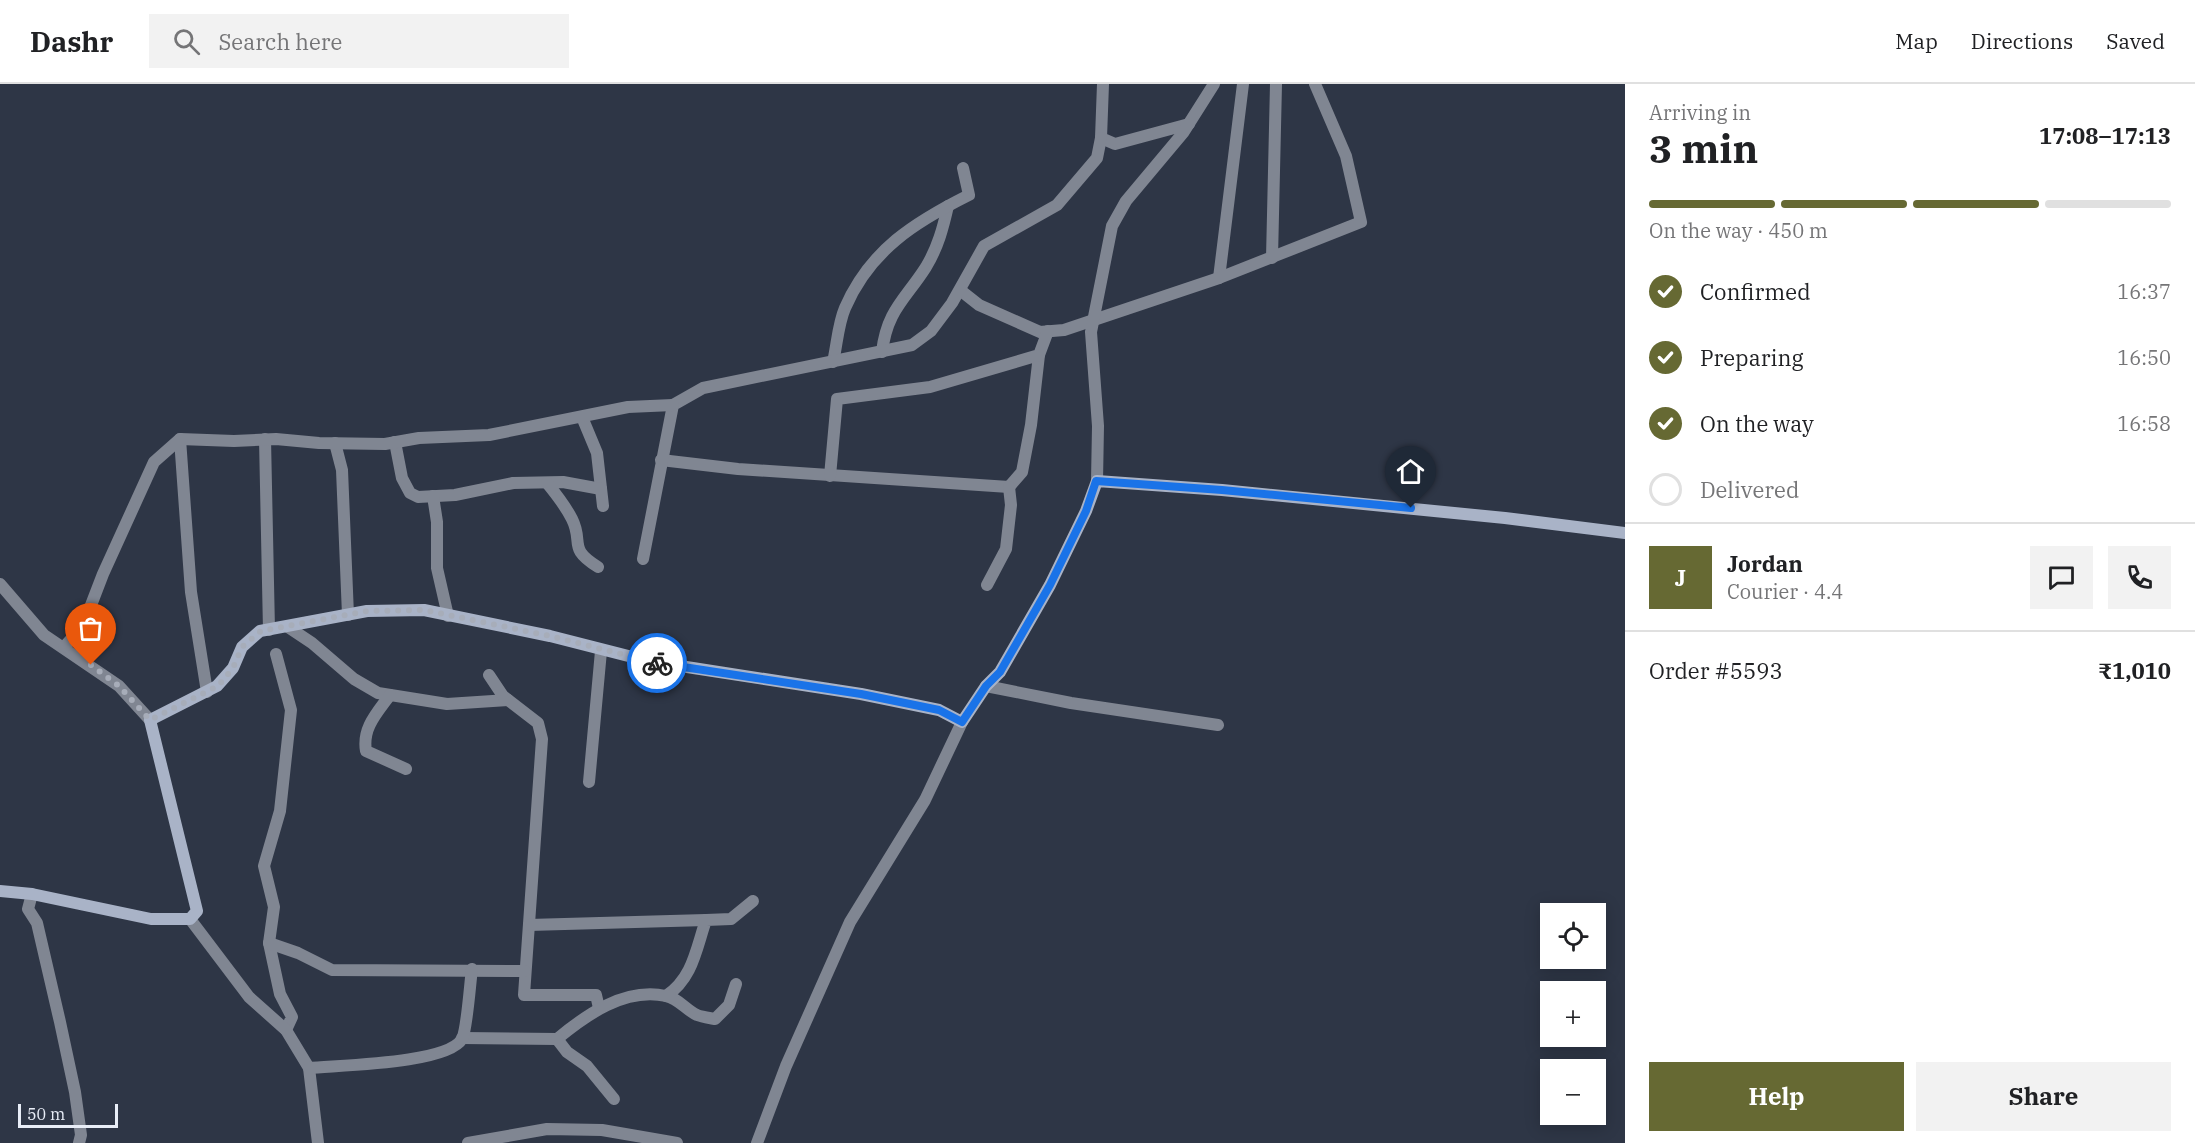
<!DOCTYPE html>
<meta charset="utf-8">
<style>
:root{--surface:#fff;--page:#f2f2f2;--text:#202124;--muted:#757577;--line:#e0e0e0;--accent:#666933}
body{margin:0;font-family:"IBM Plex Serif",serif;background:var(--page);color:var(--text);height:100vh;display:flex;flex-direction:column;font-size:22px;white-space:nowrap}
*{box-sizing:border-box;margin:0}
p{font-size:20px;color:var(--muted)}
.icon{flex:none;width:33px;height:33px;fill:none;stroke:currentColor;stroke-width:2;stroke-linecap:round;stroke-linejoin:round}
.map{position:relative;flex:1;overflow:hidden}
.sheet{display:flex;flex-direction:column;background:var(--surface);width:570px}
.sheet>*{flex:none}
.buttons{position:absolute;left:1540px;top:819px;display:grid;gap:12px}
.buttons a{display:grid;place-items:center;width:66px;height:66px;border-radius:0px;background:var(--surface);box-shadow:0 3px 15px #0003;font-size:30px}
.scale{position:absolute;left:18px;bottom:15px;width:100px;box-sizing:border-box;padding-left:6px;border:3px solid #e8edf7;border-top:0;font-size:16px;line-height:21px;white-space:nowrap;color:#e8edf7;-webkit-text-stroke:4px #2e3646;paint-order:stroke}
.pin{position:absolute;display:grid;place-items:center;width:51px;height:51px;color:#fff;margin:-62px -26px;border-radius:50% 50% 50% 0;rotate:-45deg;box-shadow:0 0 6px #0007}
.pin .icon{rotate:45deg}
.courier{position:absolute;display:grid;place-items:center;width:60px;height:60px;margin:-30px;border:4px solid #1a73e8;border-radius:50%;background:#fff;color:#222;box-shadow:0 2px 8px #0007}
.overview em{font-style:normal;font-weight:700}
.overview div{display:flex;flex-direction:column-reverse}
.overview{display:flex;align-items:center;justify-content:space-between;height:102px;padding:0 24px}
h1{font-size:39px;font-weight:700;line-height:45px}
.bar{display:grid;grid-template-columns:repeat(4,1fr);gap:9px 6px;align-content:center;height:72px;padding:0 24px}
.bar i{height:8px;border-radius:4px;background:var(--line)}
.bar .current{background:var(--accent)}
.bar p{grid-column:span 4}
.line{display:flex;align-items:center;gap:15px;padding:0 24px;border-top:2px solid var(--line)}
.line div{flex:1}
.round{display:grid;place-items:center;flex:none;width:63px;height:63px;border-radius:0px;background:var(--page)}
ol{padding:0 24px;list-style:none}
li{display:flex;align-items:center;gap:18px;height:66px}
li p{margin-inline-start:auto}
li .icon{padding:6px;border-radius:50%;background:var(--accent);color:#fff;stroke-width:4}
li:last-child{color:var(--muted)}
li i{width:33px;height:33px;border:3px solid var(--line);border-radius:50%}
.action{display:flex;gap:12px;margin-top:auto;padding:12px 24px}
.action a{flex:1;height:69px;border-radius:0px;background:var(--accent);color:#fff;font-size:24px;font-weight:700;line-height:69px;text-align:center}
.action a+a{background:var(--page);color:var(--text)}
header{display:flex;align-items:center;gap:36px;box-sizing:border-box;height:84px;padding:0 30px;background:var(--surface);border-bottom:2px solid var(--line)}
header strong{font-size:28px}
nav{display:flex;gap:33px;margin-inline-start:auto;font-size:21px}
.search{width:420px;height:54px;background:var(--page);display:flex;align-items:center;gap:15px;box-sizing:border-box;padding:0 21px;border-radius:0px;color:var(--muted);font-size:22px}
main{display:flex;flex:1;min-height:0}
.map>svg:first-child{display:block}
.lines{fill:none;stroke-linecap:round;stroke-linejoin:round}
.street{stroke:#808692;stroke-width:12}
.secondary{stroke:#a9b3c7;stroke-width:12}
.done{stroke:#a7adb9;stroke-width:6;stroke-dasharray:0 10.8}
.route{stroke:#1a73e8;stroke-width:8}
</style>
<header>
<strong>Dashr</strong>
<div class="search"><svg class="icon" aria-label="search" viewBox="0 0 24 24"><circle cx="10" cy="10" r="6"/><path d="M15 15l6 6"/></svg>Search here</div>
<nav><a>Map</a><a>Directions</a><a>Saved</a></nav>
</header>
<main>
<div class="map">
<svg width="1625" height="1059" viewBox="0 0 1625 1059">
<rect width="100%" height="100%" fill="#2e3646"/>
<g class="lines">
<g class="street">
<path d="M1103,0L1101,54L1115,60L1189,40"/>
<path d="M1272,174L1276,0"/>
<path d="M1219,194L1243,0"/>
<path d="M960,206L979,221L1040,248L1064,246L1219,194L1361,138L1346,72L1315,0"/>
<path d="M882,268C887,226 905,216 926,183C938,163 943,144 948,122"/>
<path d="M833,278C837,261 838,240 845,224C870,166 915,138 969,111L963,84"/>
<path d="M582,333L597,369L603,422"/>
<path d="M180,355L191,508L207,608"/>
<path d="M265,355L269,546"/>
<path d="M395,358L402,394L410,409L418,413L455,411L513,399L563,398L601,405"/>
<path d="M335,359L342,386L348,531"/>
<path d="M661,376L738,385L1009,403L1022,388L1031,341L1039,271"/>
<path d="M830,392L837,315L930,303L1039,271L1048,247"/>
<path d="M1097,397L1098,342L1091,248L1112,142L1126,117L1183,49L1214,0"/>
<path d="M547,399C556,410 565,421 572,435C584,459 567,464 598,483"/>
<path d="M433,412L437,438V484L448,532"/>
<path d="M643,475L673,321L703,304L912,261L931,247L952,219L984,162L1057,121L1097,74L1101,54"/>
<path d="M0,500L44,551L119,602L150,636"/>
<path d="M987,501L1006,465L1011,421L1009,403"/>
<path d="M288,543L312,559L354,595L378,609L447,620L508,616"/>
<path d="M64,563L83,542L103,490L154,378L180,355L234,357L276,355L319,359L385,360L419,354L489,351L628,323L673,321"/>
<path d="M276,570L291,626L280,727L264,782L274,823L269,859L280,910L292,933L286,946"/>
<path d="M489,591L503,612L538,639L542,655L524,911H596L599,924"/>
<path d="M986,602L1071,619L1218,641"/>
<path d="M390,611C377,629 362,644 366,667L406,685"/>
<path d="M589,698L601,567"/>
<path d="M32,810L28,825L37,839L60,938L75,1008L81,1051L79,1059"/>
<path d="M190,835L249,913L286,946L309,984L318,1059"/>
<path d="M529,841L706,836"/>
<path d="M269,859L298,869L332,886L525,887"/>
<path d="M666,912C693,894 696,865 706,836L731,835L753,817"/>
<path d="M462,954L557,955C586,931 625,903 666,912C678,914 686,926 697,931C702,933 710,934 715,935L729,921L736,900"/>
<path d="M557,955L567,968L587,982L614,1015"/>
<path d="M309,984C339,981 447,980 462,955C467,946 470,899 472,885"/>
<path d="M468,1059L547,1045L602,1046L677,1059"/>
<path d="M757,1059L786,982L850,838L925,716L962,638"/>
</g>
<path class="secondary" d="M0,807L32,810L151,835H190L197,827L150,636L217,602L233,584L242,563L260,547L367,527L424,526L550,552L648,577L861,610L939,626L962,638L986,602L1000,588L1050,501L1086,427L1097,397L1222,406L1505,434L1625,449"/>
</g>
<g class="lines">
<path class="done" d="M91,581L119,602L150,636L218,602L233,584L242,563L261,547L367,527L424,526L550,552L657,579"/>
<path class="route" d="M657,579L861,610L939,626L962,638L986,602L1000,588L1050,501L1086,427L1096,397L1222,406L1411,424"/>
</g>
</svg>
<div class="buttons">
<a><svg class="icon" aria-label="locate" viewBox="0 0 24 24"><circle cx="12" cy="12" r="6"/><path d="M12 2v4M12 18v4M2 12h4M18 12h4"/></svg></a>
<a>+</a>
<a>−</a>
</div>
<div class="scale">50 m</div>
<div class="pin" style="left:91px;top:581px;background:#ea580c"><svg class="icon" aria-label="bag" viewBox="0 0 24 24"><path d="M5 8h14l-1 12H6zM9 8a3 3 0 0 1 6 0"/></svg></div>
<div class="pin" style="left:1411px;top:424px;background:#1f2937"><svg class="icon" aria-label="home" viewBox="0 0 24 24"><path d="M3 11l9-7 9 7M6 9v11h12V9"/></svg></div>
<div class="courier" style="left:657px;top:579px"><svg class="icon" aria-label="bike" viewBox="0 0 24 24"><circle cx="6" cy="16" r="4"/><circle cx="18" cy="16" r="4"/><path d="M6 16l4-8h5l3 8M10 8l3 8H6M13 5h3"/></svg></div>
</div>
<section class="sheet">
<div class="overview"><div><h1>3 min</h1><p>Arriving in</p></div><em>17:08–17:13</em></div>
<div class="bar"><i class="current"></i><i class="current"></i><i class="current"></i><i></i><p>On the way · 450 m</p></div>
<ol>
<li><svg class="icon" aria-label="check" viewBox="0 0 24 24"><path d="M5 12l5 5 9-10"/></svg>Confirmed<p>16:37</p></li>
<li><svg class="icon" aria-label="check" viewBox="0 0 24 24"><path d="M5 12l5 5 9-10"/></svg>Preparing<p>16:50</p></li>
<li><svg class="icon" aria-label="check" viewBox="0 0 24 24"><path d="M5 12l5 5 9-10"/></svg>On the way<p>16:58</p></li>
<li><i></i>Delivered</li>
</ol>
<div class="line" style="height:108px"><b class="round" style="background:var(--accent);color:#fff">J</b><div><b>Jordan</b><p>Courier · 4.4</p></div><a class="round"><svg class="icon" aria-label="chat" viewBox="0 0 24 24"><path d="M4 5h16v11H9l-5 4z"/></svg></a><a class="round"><svg class="icon" aria-label="phone" viewBox="0 0 24 24"><path d="M5 4h4l2 5-3 2q2 4 5 5l2-3 5 2v4C11 20 4 13 5 4z"/></svg></a></div>
<div class="line" style="height:78px"><div>Order #5593</div><b>₹1,010</b></div>
<div class="action"><a>Help</a><a>Share</a></div>
</section>
</main>
